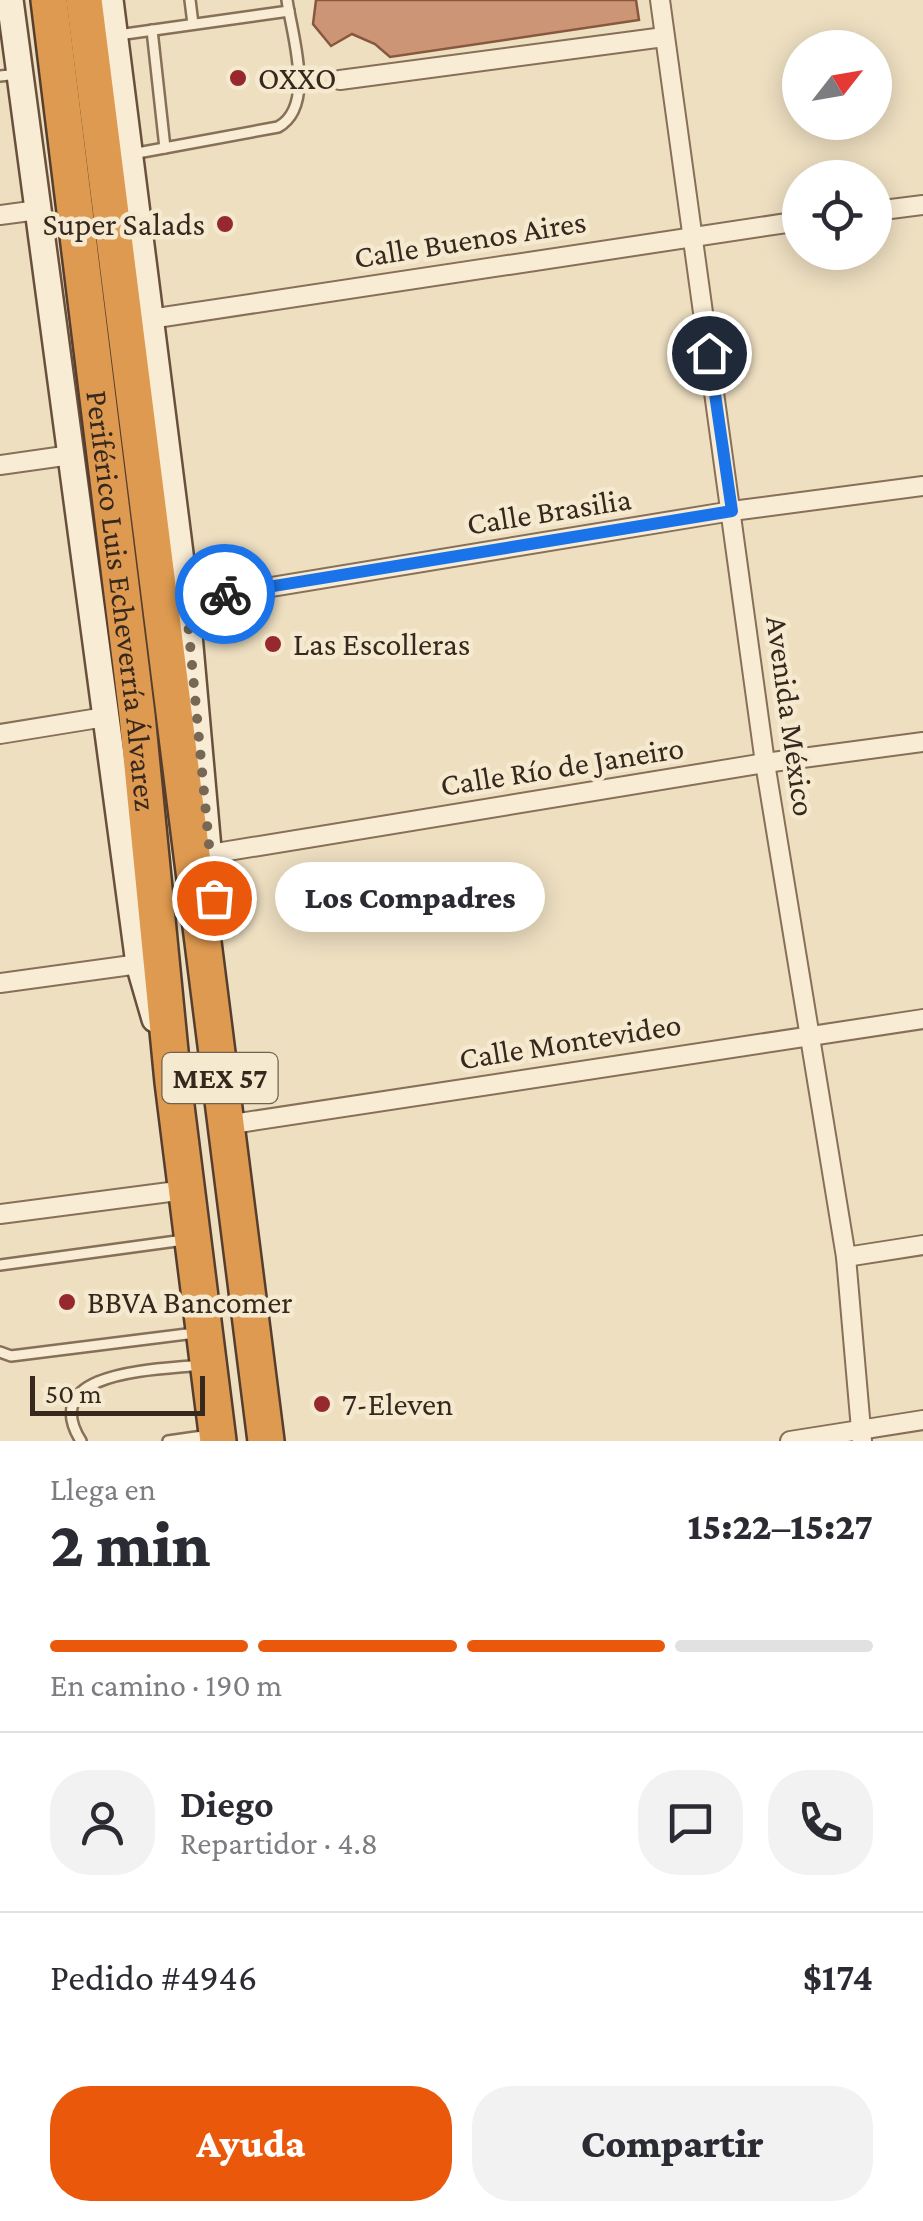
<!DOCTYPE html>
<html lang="es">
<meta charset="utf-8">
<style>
:root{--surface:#fff;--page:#f2f2f3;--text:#2b2b33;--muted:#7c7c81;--line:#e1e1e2;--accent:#ea580c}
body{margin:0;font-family:"Crimson Pro",serif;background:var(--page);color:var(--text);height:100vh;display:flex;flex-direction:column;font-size:38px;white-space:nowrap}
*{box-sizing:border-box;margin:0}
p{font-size:32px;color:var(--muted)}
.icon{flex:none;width:55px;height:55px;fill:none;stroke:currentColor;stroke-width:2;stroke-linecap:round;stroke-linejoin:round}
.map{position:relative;height:1441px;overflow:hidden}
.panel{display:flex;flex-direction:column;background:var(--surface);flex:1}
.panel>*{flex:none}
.needle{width:65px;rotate:59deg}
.tools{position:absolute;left:782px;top:30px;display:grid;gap:20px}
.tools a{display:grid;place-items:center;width:110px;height:110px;border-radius:50%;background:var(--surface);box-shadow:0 5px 25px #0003;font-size:50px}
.scale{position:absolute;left:30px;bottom:25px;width:175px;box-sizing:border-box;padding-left:10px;border:5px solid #37281d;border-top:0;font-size:28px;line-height:35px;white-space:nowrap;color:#37281d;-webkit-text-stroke:8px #f5e9d0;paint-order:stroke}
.pin{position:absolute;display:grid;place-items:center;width:85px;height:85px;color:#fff;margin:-42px;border:5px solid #fff;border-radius:50%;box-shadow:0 2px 10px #0007}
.courier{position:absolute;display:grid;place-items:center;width:100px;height:100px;margin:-50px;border:8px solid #1a73e8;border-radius:50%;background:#fff;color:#222;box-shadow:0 2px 12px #0007}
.bubble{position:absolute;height:70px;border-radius:35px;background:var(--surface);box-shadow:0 5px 25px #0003;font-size:32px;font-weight:800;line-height:70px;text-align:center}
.summary em{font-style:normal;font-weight:800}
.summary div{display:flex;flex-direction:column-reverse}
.summary{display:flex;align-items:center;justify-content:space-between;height:170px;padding:0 50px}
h1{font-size:65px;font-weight:800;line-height:75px}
.bar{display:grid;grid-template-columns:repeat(4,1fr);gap:15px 10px;align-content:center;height:120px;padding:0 50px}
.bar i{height:12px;border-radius:8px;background:var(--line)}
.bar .active{background:var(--accent)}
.bar p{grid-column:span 4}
.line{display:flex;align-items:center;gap:25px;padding:0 50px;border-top:2px solid var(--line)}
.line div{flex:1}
.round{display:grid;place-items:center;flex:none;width:105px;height:105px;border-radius:40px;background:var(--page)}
.cta{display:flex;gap:20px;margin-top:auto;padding:20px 50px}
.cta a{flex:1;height:115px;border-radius:40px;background:var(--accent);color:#fff;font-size:40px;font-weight:800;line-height:115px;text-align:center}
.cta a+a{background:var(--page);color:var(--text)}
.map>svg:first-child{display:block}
.building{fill:#cc9676;stroke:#87583e;stroke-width:2.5}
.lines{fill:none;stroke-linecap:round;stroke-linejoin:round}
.lane-casing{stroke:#876f58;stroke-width:14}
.street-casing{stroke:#876f58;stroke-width:22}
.secondary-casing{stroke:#69503c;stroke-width:30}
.highway-casing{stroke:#553e2d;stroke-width:40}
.lane{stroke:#f9ecd4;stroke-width:9}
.street{stroke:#f9ecd4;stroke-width:18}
.secondary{stroke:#f9ecd4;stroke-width:25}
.highway{stroke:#de9a50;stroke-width:35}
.done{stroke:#776856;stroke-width:10;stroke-dasharray:0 18}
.route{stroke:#1a73e8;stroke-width:12}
.poi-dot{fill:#97282d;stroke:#f5e9d0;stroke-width:4}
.labels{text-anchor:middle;stroke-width:9;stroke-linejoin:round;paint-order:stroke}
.shield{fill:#f5e9d0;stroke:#706253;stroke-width:2.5}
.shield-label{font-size:30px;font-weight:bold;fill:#37281d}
.poi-label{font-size:32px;fill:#37281d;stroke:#f5e9d0;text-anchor:start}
.street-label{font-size:32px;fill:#37281d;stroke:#f5e9d0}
</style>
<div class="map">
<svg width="923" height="1441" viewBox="0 0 923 1441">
<rect width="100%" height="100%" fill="#eedfc1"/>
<path class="building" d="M316,0H636L639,20L390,57L375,44L352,34L331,46L313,24Z"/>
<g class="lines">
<g class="lane-casing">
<g id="lane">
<path d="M190,0L193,24"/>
<path d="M152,30L165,148"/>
<path d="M118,35L289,11"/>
<path d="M0,76L18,74"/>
<path d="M132,154L278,127C316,106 292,36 287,0"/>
<path d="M0,1265L184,1240"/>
<path d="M0,1352L11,1356L195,1333"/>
<path d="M81,1441C36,1369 161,1370 201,1365"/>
<path d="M168,1441L210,1435"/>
</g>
</g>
<g class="street-casing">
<g id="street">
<path d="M660,0L765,763L846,1257L862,1441"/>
<path d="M340,80L664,37"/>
<path d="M875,211L923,205"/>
<path d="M0,215L38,210"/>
<path d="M150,319L800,221"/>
<path d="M0,465L71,455"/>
<path d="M186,601L732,511L923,486"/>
<path d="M0,734L105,717"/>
<path d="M210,854L765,763L923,742"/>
<path d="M0,983L139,964"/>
<path d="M226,1125L923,1019"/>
<path d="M0,1214L185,1190"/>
<path d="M846,1257L923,1245"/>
<path d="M790,1441L923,1420"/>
</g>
</g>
<g class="secondary-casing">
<g id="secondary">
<path d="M10,0L139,964L155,1019"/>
<path d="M110,0L186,601L213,905"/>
</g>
</g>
<g class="highway-casing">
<g id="highway">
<path id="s1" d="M49,0L137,715L173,1082L218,1441"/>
<path d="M84,0L266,1441"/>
</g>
</g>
<use href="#lane" class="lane"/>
<use href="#street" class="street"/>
<use href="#secondary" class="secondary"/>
<use href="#highway" class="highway"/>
</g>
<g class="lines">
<path class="done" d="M214,898L186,601L225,594"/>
<path class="route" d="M225,594L732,511L709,353"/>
</g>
<g class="poi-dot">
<circle cx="238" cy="78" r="10"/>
<circle cx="225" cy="224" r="10"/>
<circle cx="273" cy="644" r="10"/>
<circle cx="67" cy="1302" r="10"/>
<circle cx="322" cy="1404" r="10"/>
</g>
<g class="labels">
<rect class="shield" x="162.5" y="1053" width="115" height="50" rx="8"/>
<g class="shield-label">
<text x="220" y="1088">MEX 57</text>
</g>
<g class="poi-label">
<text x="258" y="89">OXXO</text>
<text x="205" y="235" text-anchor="end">Super Salads</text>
<text x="293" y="655">Las Escolleras</text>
<text x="87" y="1313">BBVA Bancomer</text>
<text x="342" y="1415">7-Eleven</text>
</g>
<g class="street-label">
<text transform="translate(470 239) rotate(-9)" y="11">Calle Buenos Aires</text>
<text transform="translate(549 511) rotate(-9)" y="11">Calle Brasilia</text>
<text dy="11" stroke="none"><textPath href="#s1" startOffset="605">Periférico Luis Echeverría Álvarez</textPath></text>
<text transform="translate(791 716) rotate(82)" y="11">Avenida México</text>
<text transform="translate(562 766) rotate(-9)" y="11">Calle Río de Janeiro</text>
<text transform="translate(570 1041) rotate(-9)" y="11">Calle Montevideo</text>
</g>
</g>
</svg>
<div class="tools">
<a><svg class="needle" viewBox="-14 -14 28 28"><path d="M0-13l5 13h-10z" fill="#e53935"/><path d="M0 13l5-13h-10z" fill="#7c7c81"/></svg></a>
<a><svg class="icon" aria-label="locate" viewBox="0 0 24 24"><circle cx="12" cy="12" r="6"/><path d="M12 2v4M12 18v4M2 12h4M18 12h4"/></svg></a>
</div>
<div class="scale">50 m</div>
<div class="pin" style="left:214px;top:898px;background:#ea580c"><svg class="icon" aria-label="bag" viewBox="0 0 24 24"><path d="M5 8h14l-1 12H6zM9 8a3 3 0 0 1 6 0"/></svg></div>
<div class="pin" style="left:709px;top:353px;background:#1f2937"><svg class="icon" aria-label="home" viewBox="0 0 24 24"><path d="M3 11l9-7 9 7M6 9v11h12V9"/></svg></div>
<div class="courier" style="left:225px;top:594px"><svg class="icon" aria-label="bike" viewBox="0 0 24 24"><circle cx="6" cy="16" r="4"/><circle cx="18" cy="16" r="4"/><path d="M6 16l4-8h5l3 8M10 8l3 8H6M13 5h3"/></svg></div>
<div class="bubble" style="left:275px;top:862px;width:270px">Los Compadres</div>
</div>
<section class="panel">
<div class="summary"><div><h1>2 min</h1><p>Llega en</p></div><em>15:22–15:27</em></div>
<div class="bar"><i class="active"></i><i class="active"></i><i class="active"></i><i></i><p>En camino · 190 m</p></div>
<div class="line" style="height:180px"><a class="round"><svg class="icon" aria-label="person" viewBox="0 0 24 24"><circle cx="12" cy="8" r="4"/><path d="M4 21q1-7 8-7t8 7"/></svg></a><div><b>Diego</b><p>Repartidor · 4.8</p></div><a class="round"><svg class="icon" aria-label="chat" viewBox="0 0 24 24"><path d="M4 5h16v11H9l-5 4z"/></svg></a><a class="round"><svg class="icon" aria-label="phone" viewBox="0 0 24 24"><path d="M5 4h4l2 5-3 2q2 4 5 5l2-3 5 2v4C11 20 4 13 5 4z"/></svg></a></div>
<div class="line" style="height:130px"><div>Pedido #4946</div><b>$174</b></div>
<div class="cta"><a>Ayuda</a><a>Compartir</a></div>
</section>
